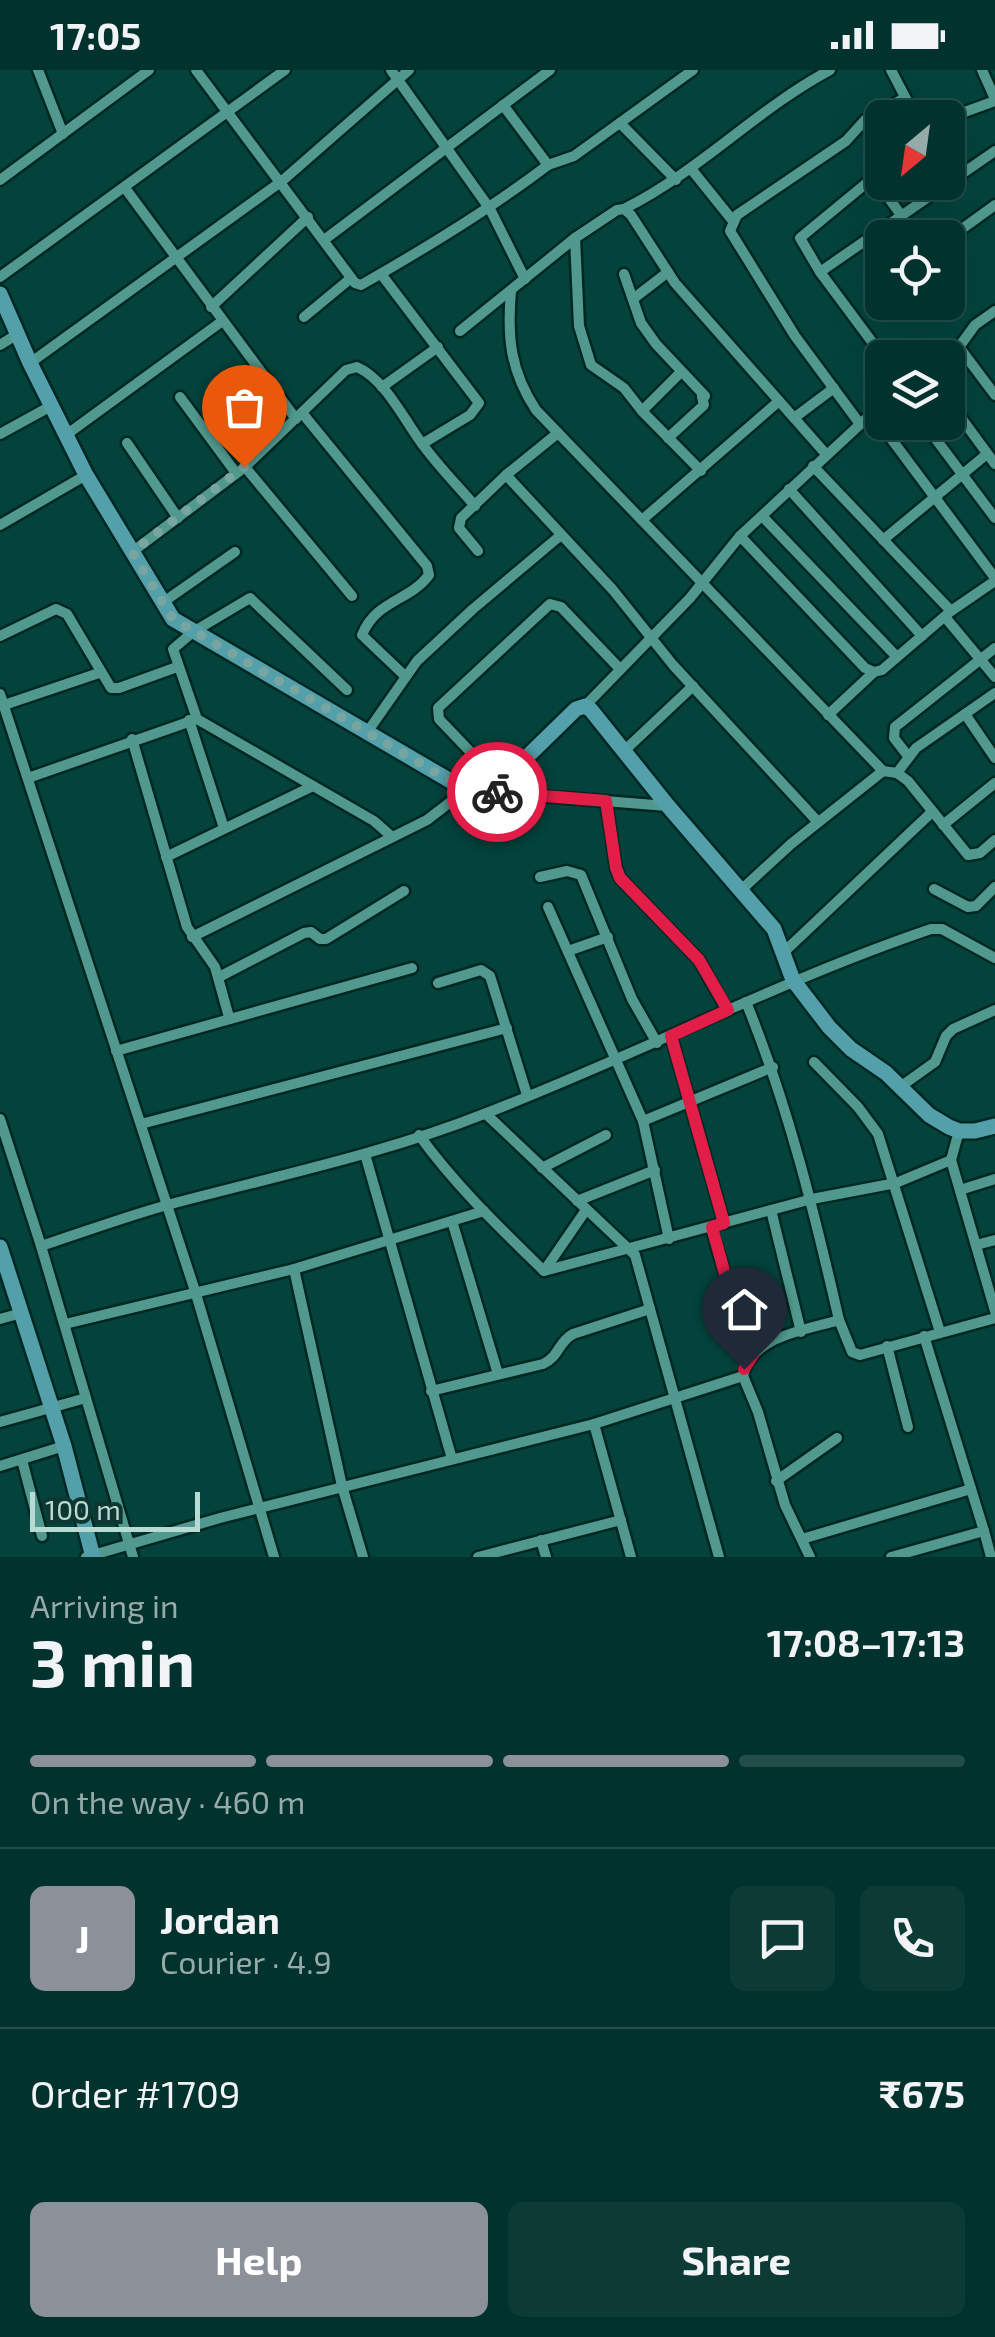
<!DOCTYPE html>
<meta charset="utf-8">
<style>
:root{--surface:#02322d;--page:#0c3a35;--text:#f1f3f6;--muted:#96aaaa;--line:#234d49;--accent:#8c9099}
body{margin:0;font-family:"Exo 2",sans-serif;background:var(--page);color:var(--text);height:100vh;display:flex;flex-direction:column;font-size:38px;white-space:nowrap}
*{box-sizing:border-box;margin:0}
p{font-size:32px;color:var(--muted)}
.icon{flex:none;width:55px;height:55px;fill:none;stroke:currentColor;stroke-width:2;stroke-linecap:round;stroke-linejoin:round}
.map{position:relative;height:1487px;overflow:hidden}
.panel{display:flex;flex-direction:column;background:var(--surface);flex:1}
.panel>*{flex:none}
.needle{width:65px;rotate:209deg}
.controls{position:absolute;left:865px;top:30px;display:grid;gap:20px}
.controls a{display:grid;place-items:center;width:100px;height:100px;border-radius:15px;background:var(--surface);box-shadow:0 10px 40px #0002,0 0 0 2px var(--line);font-size:50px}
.scale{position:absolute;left:30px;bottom:25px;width:170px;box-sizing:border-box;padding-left:10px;border:5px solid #b7dad4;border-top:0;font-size:28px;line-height:35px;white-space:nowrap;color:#b7dad4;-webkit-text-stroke:8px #0f3631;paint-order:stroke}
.pin{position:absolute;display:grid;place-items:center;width:85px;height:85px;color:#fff;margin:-102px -42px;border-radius:50% 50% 50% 0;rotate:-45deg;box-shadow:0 0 10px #0007}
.pin .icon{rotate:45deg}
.courier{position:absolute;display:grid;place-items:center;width:100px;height:100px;margin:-50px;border:8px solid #e11d48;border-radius:50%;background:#fff;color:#222;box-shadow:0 2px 12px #0007}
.summary em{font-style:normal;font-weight:700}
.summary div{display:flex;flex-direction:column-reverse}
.summary{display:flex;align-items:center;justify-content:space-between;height:170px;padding:0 30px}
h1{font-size:65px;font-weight:700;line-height:75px}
.bar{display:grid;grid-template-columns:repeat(4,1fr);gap:15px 10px;align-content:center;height:120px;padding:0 30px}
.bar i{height:12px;border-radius:8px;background:var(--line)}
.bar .selected{background:var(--accent)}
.bar p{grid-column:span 4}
.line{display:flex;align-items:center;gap:25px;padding:0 30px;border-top:2px solid var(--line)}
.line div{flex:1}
.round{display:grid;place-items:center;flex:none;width:105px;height:105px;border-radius:15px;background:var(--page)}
.primary-button{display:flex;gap:20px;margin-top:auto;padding:20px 30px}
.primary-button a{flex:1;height:115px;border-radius:15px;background:var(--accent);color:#fff;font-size:40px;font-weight:700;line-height:115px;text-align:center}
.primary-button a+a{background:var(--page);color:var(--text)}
.status{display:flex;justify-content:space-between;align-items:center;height:70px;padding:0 50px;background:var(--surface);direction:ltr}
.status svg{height:28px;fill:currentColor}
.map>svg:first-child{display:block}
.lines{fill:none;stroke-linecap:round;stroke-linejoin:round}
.street-casing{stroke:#002722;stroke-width:15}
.secondary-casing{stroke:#002722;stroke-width:20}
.street{stroke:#51998e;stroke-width:10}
.secondary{stroke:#539faa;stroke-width:15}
.done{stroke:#78a59f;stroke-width:10;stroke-dasharray:0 18}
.route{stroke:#e11d48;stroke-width:12}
</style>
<div class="status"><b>17:05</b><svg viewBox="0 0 49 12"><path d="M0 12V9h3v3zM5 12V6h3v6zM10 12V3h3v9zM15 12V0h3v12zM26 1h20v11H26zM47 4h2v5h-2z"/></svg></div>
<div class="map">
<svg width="995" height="1487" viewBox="0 0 995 1487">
<rect width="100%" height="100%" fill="#03433c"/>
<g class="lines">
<g class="street-casing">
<g id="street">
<path d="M38,0L63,64"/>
<path d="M196,0L355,213L361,215C426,178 489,140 548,95"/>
<path d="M391,0L490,139L525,209"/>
<path d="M891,0L916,48"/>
<path d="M982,0L995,29"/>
<path d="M503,35L548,95L574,86L693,0"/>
<path d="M948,48L995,31"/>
<path d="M620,53L676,110"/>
<path d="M692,100L733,151"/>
<path d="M0,110L149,0"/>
<path d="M125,118L296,349"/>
<path d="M624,139C700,101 757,39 830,0"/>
<path d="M575,168L579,256L591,295L624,318L642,341L701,401"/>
<path d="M948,169L995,135"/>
<path d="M324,170L550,0"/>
<path d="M820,202L995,81"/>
<path d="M381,204L479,333L470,345L422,374"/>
<path d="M624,204L641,253L656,274L705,326L702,327L704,335L668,368"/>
<path d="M0,207L285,0"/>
<path d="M511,221C507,266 510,301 536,340L883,701L791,774L741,820"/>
<path d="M633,229L668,202"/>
<path d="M211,237L308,147"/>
<path d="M304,247L350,209"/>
<path d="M460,261L575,168L617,140L624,139L631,145L675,213L825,383"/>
<path d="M0,275L16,265"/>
<path d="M959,277L975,255L995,241"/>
<path d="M884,288L820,202L800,168L869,111L878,113L901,145"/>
<path d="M937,288L948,278L959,277L995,325"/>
<path d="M30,293L282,111L409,0"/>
<path d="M382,317L438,277"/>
<path d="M180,327L236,403"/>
<path d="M948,330L995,394"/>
<path d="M642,341L681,302"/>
<path d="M872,343L995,508"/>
<path d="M303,344L427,496L429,505C410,531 376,530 362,565L405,606"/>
<path d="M794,348L834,318"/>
<path d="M923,352L995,448"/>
<path d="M860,354L795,266L730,161L737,145L846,71L865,50L905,28"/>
<path d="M0,364L51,336"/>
<path d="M66,365L221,252"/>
<path d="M127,373L178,448"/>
<path d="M813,396L951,541"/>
<path d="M245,397L352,526"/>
<path d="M506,405L613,520L673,595L818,752"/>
<path d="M789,419L922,566"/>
<path d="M762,446L897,587"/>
<path d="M642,450L779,331"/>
<path d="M0,455L86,405"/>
<path d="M740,466L865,598L874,602L882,600L951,541L995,511"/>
<path d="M883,470L987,384"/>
<path d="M478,481L459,458L461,448L506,405L558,363"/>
<path d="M132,482L245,397L346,300L357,297C386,310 404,350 423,375C439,397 458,416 475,436"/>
<path d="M162,533L235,482"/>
<path d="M945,547L995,607"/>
<path d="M0,566L56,539L67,544L111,618H119L177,597"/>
<path d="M0,624L196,1224L274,1487"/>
<path d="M4,635L99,603"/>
<path d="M585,636L690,528L740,466L882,334"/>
<path d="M965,644L995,688"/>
<path d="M828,645L874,602"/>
<path d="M197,649L173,579L193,562L250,528L347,620"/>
<path d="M189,650L224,758"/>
<path d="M368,661L417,591L473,539L561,465"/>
<path d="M132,669L187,857L215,897L229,947"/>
<path d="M624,681L693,616"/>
<path d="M908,686L894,668L895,657L995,578"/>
<path d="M883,701L897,703L908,711L968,785L980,783L995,770"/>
<path d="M897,703L916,678L995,623"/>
<path d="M28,708L197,649L374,751L391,766"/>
<path d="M501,714L439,649L438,638L550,534L561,537L620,599"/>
<path d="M491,722L667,736"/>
<path d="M606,731L616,798L620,808L699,890L727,940"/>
<path d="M943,755L995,713"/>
<path d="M166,787L313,716"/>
<path d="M540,807L567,801L581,805L632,929L657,973"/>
<path d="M934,819L968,837L976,836L995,817"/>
<path d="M548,837L643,1051L669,1169"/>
<path d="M192,867L427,750L466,720"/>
<path d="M568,881L608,867"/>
<path d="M785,881L932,742"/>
<path d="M219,907L304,863L311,862L320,869H326L404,821"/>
<path d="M438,913L481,900L490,906L527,1025"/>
<path d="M746,932C788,1035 814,1141 839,1250"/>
<path d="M671,966L724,1153"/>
<path d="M116,981L412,898"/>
<path d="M814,992L858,1037L878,1064L940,1262"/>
<path d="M900,1017L935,992L946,966L953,959L995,940"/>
<path d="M486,1044L635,1185L719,1487"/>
<path d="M0,1049L41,1176L133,1487"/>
<path d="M643,1051L773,997"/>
<path d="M141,1054L507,958"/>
<path d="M419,1065C455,1115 500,1158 544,1201L812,1129L896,1113L951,1090L959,1061"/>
<path d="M365,1084L452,1389"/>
<path d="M951,1090L995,1241"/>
<path d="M542,1098L606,1065"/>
<path d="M960,1120L995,1109"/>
<path d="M577,1131L655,1100"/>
<path d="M771,1140L801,1262"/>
<path d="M452,1151L498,1304"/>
<path d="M711,1157L741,1259L753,1285"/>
<path d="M976,1175L995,1170"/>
<path d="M41,1176C84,1162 127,1146 171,1134C276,1106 383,1084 484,1044C635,986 778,911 931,859H942L995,888"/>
<path d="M294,1199L342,1416L363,1487"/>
<path d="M544,1201L586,1140"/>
<path d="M0,1249L22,1243"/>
<path d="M65,1254L294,1199L484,1141"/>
<path d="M887,1276L908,1357"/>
<path d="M743,1306L758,1342L785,1435L810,1487"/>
<path d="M431,1321L543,1294C559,1287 558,1272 573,1264L650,1239"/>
<path d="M0,1352L86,1328"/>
<path d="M594,1354L631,1487"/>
<path d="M22,1390L42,1466"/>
<path d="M0,1396L64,1376"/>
<path d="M776,1411L837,1368"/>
<path d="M984,1461L991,1487"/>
<path d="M802,1469L971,1419"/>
<path d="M541,1470L546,1487"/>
<path d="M86,1487L220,1448L594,1354L743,1306C750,1266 807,1260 839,1250L852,1282L860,1285L995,1248"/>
<path d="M478,1487L621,1450"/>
<path d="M891,1487L984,1461L924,1266"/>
</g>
</g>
<g class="secondary-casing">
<g id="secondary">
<path d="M0,224L30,293L86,405L173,549L466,720L491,722L576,639L585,636L591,640L668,736L774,859L793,910L829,957L851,979L886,1003L929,1045L949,1057L959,1061H975L995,1056"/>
<path d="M0,1177L64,1376L93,1487"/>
</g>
</g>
<use href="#street" class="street"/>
<use href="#secondary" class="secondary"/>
</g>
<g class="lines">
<path class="done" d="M244,397L132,482L173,549L466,720L497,722"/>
<path class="route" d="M497,722L606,731L616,798L620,808L699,890L728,940L671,966L724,1153L712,1157L740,1259L753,1285L744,1299"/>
</g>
</svg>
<div class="controls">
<a><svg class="needle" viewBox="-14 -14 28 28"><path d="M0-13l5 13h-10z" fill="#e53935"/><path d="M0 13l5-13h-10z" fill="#96aaaa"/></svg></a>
<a><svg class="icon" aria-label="locate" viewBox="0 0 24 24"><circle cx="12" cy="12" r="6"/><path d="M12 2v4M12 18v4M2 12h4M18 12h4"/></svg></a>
<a><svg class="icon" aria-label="layers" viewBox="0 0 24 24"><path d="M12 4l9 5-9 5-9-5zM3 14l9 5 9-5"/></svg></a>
</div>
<div class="scale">100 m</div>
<div class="pin" style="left:244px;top:397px;background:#ea580c"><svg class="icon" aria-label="bag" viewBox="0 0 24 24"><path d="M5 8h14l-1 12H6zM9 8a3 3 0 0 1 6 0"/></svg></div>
<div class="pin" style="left:744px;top:1299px;background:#1f2937"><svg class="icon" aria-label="home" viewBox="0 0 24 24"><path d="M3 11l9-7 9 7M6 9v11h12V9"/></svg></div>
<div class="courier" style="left:497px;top:722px"><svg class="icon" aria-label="bike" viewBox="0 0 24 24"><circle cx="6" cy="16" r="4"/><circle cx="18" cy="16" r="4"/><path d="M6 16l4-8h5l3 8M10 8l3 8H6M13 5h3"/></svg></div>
</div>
<section class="panel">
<div class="summary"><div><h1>3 min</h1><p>Arriving in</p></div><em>17:08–17:13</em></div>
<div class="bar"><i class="selected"></i><i class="selected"></i><i class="selected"></i><i></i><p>On the way · 460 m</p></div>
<div class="line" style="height:180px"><b class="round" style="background:var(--accent);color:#fff">J</b><div><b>Jordan</b><p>Courier · 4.9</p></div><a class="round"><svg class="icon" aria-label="chat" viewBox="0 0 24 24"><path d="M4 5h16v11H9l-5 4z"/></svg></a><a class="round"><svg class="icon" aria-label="phone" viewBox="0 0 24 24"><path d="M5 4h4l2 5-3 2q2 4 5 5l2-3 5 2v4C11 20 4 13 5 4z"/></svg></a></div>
<div class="line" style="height:130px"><div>Order #1709</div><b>₹675</b></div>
<div class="primary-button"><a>Help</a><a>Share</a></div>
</section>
